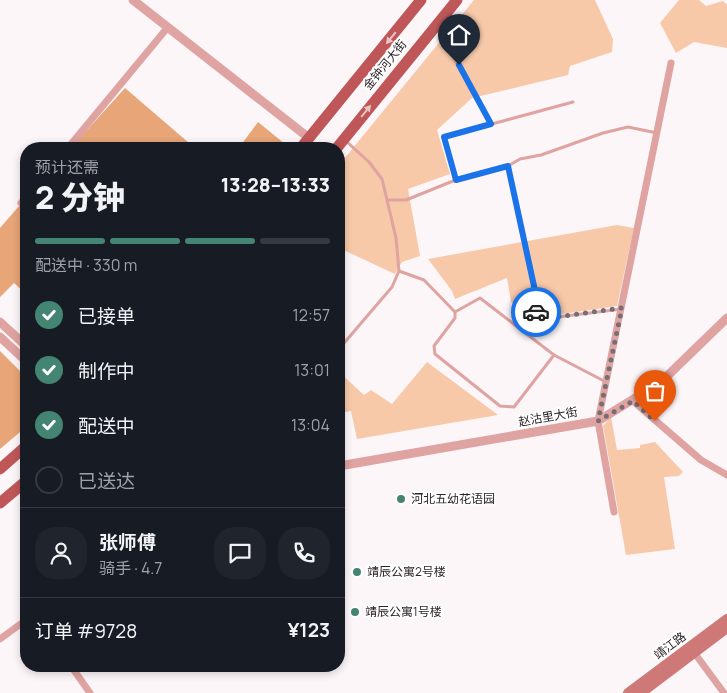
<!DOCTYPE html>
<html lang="zh">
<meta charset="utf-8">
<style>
:root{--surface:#171b24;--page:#20242c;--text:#f1f3f6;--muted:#9ea1a6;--line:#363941;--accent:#448473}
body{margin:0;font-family:Manrope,"Noto Sans SC",sans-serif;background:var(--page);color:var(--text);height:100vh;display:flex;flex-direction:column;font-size:19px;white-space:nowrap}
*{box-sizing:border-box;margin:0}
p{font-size:16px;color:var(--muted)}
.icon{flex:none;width:28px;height:28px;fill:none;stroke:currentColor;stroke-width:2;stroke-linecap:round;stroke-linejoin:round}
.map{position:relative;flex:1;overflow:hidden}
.panel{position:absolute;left:20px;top:142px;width:325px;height:530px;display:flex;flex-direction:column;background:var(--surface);border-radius:20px;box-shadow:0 2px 8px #0003}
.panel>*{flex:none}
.pin{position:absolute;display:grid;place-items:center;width:42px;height:42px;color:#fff;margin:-51px -21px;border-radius:50% 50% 50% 0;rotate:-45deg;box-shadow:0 0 5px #0007}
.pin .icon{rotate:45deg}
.courier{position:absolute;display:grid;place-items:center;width:50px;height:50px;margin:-25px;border:4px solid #1a73e8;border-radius:50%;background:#fff;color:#222;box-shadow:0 1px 6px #0007}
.overview em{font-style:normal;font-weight:800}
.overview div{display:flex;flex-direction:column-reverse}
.overview{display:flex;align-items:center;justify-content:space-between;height:85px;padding:0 15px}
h1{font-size:32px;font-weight:800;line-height:38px}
.bar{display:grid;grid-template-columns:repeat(4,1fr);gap:8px 5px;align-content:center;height:60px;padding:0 15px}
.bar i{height:6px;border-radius:4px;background:var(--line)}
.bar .selected{background:var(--accent)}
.bar p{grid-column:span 4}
.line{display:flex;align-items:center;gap:12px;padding:0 15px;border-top:1px solid var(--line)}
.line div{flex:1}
.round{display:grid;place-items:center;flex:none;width:52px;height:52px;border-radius:20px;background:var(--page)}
ol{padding:0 15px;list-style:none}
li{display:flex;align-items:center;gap:15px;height:55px}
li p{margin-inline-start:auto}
li .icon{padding:5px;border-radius:50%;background:var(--accent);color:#fff;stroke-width:4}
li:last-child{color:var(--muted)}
li i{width:28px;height:28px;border:2px solid var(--line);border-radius:50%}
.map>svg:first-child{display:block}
.green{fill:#f7c9a9}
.forest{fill:#e7a578}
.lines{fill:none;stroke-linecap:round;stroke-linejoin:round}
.service{stroke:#dfa3a1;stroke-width:3}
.minor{stroke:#dfa3a1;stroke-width:7}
.tertiary{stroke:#dfa3a1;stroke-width:9}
.secondary{stroke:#ce7877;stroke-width:10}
.primary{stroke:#bf5759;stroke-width:11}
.oneway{fill:#e9c4c5}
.done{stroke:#766e72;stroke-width:5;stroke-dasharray:0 9}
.route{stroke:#1a73e8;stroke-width:6}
.poi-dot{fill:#448473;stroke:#fff;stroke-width:2}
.labels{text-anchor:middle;stroke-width:4;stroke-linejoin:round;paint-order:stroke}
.street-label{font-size:12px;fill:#2e2429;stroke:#fff}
.poi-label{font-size:12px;fill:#2e2429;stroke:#fff;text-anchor:start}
</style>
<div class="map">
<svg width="727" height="693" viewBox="0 0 727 693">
<rect width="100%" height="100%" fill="#fcf6f9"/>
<g class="green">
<path d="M474,0H595L613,39L612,52L570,66L568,75L472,98L437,130L450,174L408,189L420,256L402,262L395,274L339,248V165Z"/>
<path d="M679,0H699L706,6L723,1L727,5V48L694,42L676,53L660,23Z"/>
<path d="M617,225L634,228L617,306L541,317L511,302L507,278L455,299L452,291L428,259Z"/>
<path d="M427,362L498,415L357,439L351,411L339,413V372L364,395L371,390L392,404Z"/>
<path d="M611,417L617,450L640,448V445L655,442L683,472L679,476L664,477L675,549L626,555L603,426Z"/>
</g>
<g class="forest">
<path d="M125,88L196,149H70Z"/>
<path d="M258,122L285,144L280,149H238Z"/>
<path d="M26,198V294L14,283L0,297V228Z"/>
<path d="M0,351L26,377V427L0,449Z"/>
</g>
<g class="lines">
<g class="service">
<path d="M437,28L491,124"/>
<path d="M456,180L444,137L573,102"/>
<path d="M388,200H406L453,181L508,166"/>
<path d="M399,271L424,280L455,312L480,298L554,355L606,382"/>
<path d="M622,309L541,319L537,316L534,286L508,166L520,159L541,155L603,133L628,127L657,133"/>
<path d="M455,312V318L434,346L435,354L500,406L514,407L554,355"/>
<path d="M339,349L392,287L399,271L396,238L382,179L369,162L346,141"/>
</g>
<g class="minor">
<path d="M67,149L168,27"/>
<path d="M21,203L26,197"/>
<path d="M633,401L701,460L727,475"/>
<path d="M614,512L598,421L671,63"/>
<path d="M0,639L26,620"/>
<path d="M693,651L724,693"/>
<path d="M71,666L90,693"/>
</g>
<g class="tertiary">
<path d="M133,0L309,138"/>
<path d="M0,322L26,346"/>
<path d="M0,337L26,361"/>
<path d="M339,466L598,421L661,382L727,318"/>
</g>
<g class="secondary">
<path d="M628,693L727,619"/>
<path d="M641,693L727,628"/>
</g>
<g class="primary">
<path d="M300,149L421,0"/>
<path d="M336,149L457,0"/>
<path d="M0,469L26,446"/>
<path d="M0,503L26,481"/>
</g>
</g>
<defs><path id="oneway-solid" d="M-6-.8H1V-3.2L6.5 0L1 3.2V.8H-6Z" transform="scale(1.25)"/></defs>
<g class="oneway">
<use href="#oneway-solid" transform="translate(391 38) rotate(129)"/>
<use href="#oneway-solid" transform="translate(366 111) rotate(-51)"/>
</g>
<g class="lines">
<path class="done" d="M536,312L537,316L541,319L622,308L598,421L633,401L655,421"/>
<path class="route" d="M459,65L491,124L444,137L456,180L508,166L534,286L536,312"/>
</g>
<g class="poi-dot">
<circle cx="401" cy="499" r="5"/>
<circle cx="357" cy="572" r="5"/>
<circle cx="355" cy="612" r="5"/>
</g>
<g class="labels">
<g class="street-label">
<text transform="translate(385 65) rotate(-51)" y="4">金钟河大街</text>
<text transform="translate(548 417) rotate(-10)" y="4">赵沽里大街</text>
<text transform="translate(670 646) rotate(-37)" y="4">靖江路</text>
</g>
<g class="poi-label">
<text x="411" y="503">河北五幼花语园</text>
<text x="367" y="576">靖辰公寓2号楼</text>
<text x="365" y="616">靖辰公寓1号楼</text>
</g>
</g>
</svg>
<div class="pin" style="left:655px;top:421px;background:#ea580c"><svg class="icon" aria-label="bag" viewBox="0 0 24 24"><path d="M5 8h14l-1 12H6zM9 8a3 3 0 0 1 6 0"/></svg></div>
<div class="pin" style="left:459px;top:65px;background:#1f2937"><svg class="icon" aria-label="home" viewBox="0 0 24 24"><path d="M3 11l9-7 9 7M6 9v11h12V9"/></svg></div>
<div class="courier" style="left:536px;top:312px"><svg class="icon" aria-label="car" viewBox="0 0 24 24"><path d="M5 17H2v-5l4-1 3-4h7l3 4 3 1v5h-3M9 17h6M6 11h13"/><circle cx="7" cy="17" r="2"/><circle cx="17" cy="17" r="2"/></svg></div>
<section class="panel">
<div class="overview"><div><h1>2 分钟</h1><p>预计还需</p></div><em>13:28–13:33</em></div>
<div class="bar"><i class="selected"></i><i class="selected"></i><i class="selected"></i><i></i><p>配送中 · 330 m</p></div>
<ol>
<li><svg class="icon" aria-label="check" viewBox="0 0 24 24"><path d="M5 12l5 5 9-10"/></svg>已接单<p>12:57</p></li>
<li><svg class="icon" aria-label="check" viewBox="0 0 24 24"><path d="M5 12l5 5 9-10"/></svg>制作中<p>13:01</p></li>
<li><svg class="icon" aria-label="check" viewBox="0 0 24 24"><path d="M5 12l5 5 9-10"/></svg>配送中<p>13:04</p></li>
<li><i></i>已送达</li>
</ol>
<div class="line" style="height:90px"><a class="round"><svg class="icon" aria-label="person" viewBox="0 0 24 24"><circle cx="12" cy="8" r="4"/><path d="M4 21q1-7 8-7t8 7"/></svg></a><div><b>张师傅</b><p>骑手 · 4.7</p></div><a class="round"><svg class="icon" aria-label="chat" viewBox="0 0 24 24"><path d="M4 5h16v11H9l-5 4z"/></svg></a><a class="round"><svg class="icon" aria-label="phone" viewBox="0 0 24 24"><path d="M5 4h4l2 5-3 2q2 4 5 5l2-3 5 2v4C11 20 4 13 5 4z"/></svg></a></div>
<div class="line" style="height:65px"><div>订单 #9728</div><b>¥123</b></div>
</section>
</div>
